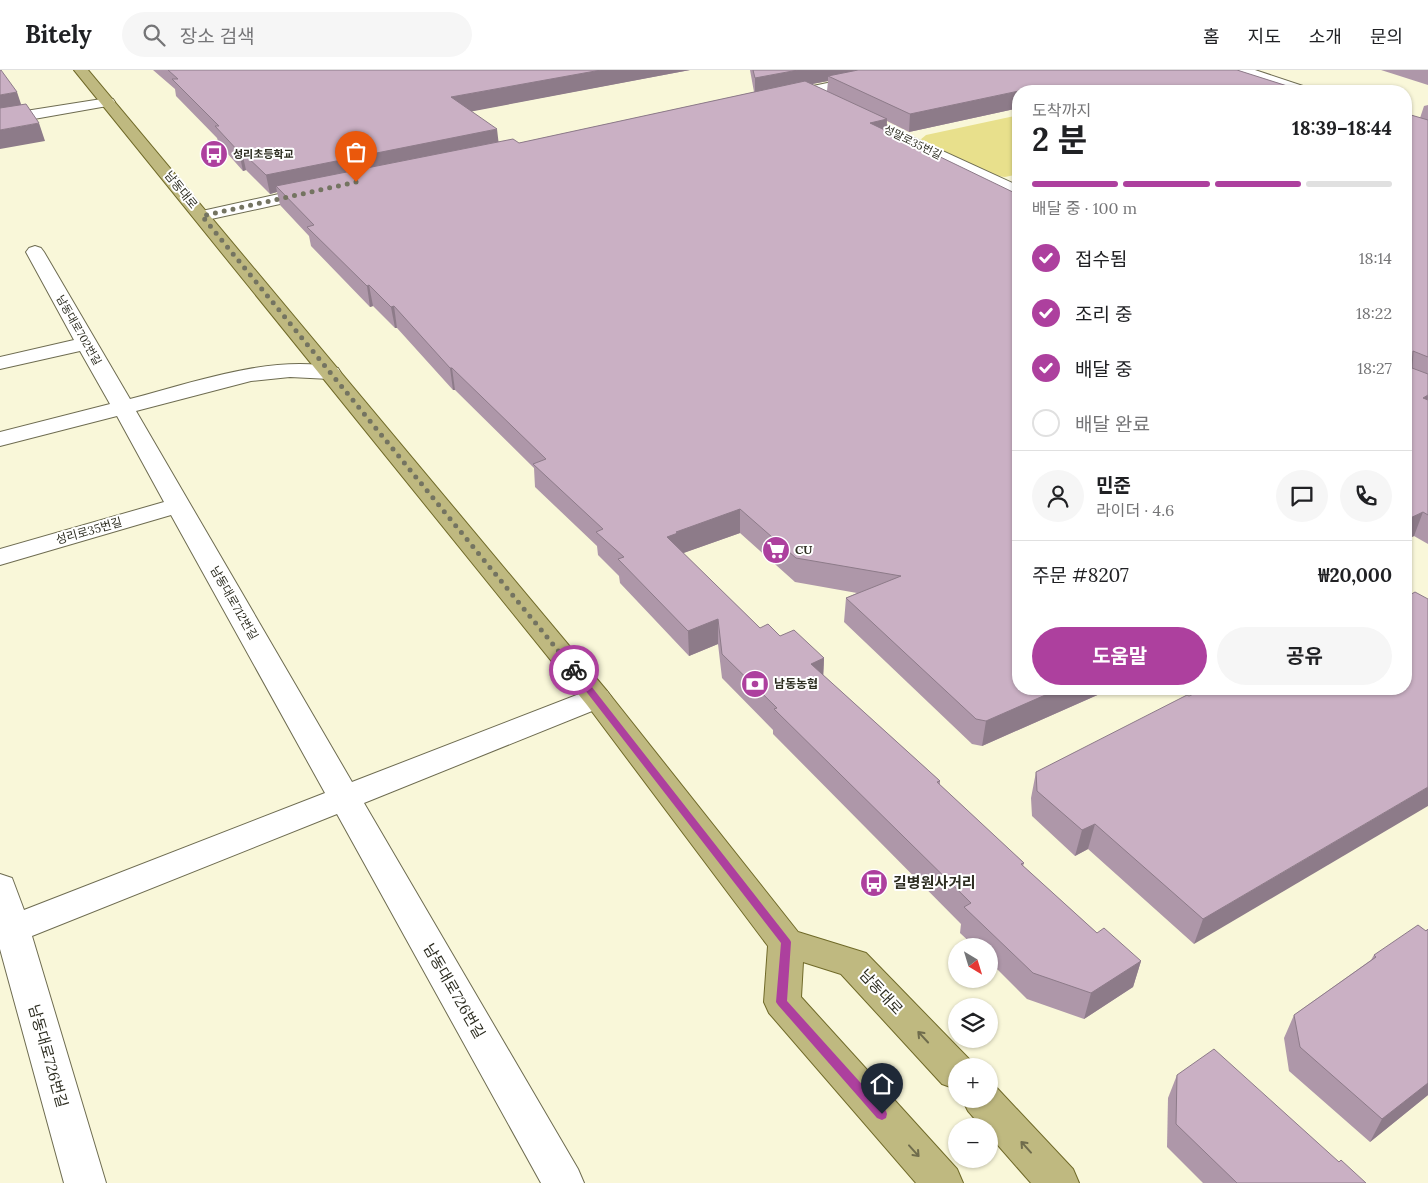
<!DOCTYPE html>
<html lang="ko">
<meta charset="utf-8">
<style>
:root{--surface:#fff;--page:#f6f6f6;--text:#202124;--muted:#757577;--line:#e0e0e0;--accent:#ad409e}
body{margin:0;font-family:Lora,"Noto Sans KR",serif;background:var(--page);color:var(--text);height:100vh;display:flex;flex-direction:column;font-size:19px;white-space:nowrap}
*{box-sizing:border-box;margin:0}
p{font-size:16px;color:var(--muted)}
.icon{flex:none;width:28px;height:28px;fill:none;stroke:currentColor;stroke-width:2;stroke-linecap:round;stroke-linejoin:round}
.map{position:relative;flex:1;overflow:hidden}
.side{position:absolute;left:1012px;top:15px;width:400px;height:610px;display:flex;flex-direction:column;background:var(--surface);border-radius:20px;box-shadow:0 1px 4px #0004}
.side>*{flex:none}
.needle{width:32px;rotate:142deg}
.fabs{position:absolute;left:948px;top:868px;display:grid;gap:10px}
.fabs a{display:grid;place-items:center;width:50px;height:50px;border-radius:50%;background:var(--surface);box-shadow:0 1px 4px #0004;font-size:25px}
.pin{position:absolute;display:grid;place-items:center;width:42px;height:42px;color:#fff;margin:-51px -21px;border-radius:50% 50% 50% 0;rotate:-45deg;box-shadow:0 0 5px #0007}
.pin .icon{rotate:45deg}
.courier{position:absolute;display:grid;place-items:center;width:50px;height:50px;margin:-25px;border:4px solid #ad409e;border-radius:50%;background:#fff;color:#222;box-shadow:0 1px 6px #0007}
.summary em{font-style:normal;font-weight:700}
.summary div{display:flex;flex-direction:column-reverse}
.summary{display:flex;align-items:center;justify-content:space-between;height:85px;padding:0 20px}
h1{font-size:32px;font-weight:700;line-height:38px}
.bar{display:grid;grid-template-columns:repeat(4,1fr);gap:8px 5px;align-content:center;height:60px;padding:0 20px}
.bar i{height:6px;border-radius:4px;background:var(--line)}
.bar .current{background:var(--accent)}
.bar p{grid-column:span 4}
.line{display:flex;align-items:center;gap:12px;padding:0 20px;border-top:1px solid var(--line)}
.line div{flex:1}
.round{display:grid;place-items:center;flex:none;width:52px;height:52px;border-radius:26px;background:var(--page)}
ol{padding:0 20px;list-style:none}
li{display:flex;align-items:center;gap:15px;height:55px}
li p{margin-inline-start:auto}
li .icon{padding:5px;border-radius:50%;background:var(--accent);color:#fff;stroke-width:4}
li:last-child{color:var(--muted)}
li i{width:28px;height:28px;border:2px solid var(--line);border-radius:50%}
.cta{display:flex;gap:10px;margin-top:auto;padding:10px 20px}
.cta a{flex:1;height:58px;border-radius:30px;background:var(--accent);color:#fff;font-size:20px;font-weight:700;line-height:58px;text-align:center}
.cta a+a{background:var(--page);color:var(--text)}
header{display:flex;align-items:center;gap:30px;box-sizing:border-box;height:70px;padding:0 25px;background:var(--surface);border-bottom:1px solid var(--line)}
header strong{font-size:24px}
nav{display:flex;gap:28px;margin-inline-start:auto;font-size:18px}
.search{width:350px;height:45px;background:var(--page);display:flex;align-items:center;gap:12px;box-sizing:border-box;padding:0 18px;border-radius:28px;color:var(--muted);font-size:19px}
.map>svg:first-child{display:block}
.green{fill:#e8e08c}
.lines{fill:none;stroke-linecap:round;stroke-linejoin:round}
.minor-casing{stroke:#6e6c51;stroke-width:2}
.major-casing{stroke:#706a28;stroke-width:2}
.minor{fill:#fff;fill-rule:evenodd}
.major{fill:#bfb980;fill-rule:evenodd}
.wall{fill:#ae97a9;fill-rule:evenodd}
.shaded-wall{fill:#8d7b89}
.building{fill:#cab0c4;stroke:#8d7b89}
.oneway{stroke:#6f6c4c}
.route{fill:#ad409e}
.done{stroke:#747461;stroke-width:5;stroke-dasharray:0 9}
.labels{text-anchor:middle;stroke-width:4;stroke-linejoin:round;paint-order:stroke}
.far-street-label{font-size:11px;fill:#2d2d21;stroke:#fff}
.far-poi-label{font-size:11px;font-weight:bold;fill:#2d2d21;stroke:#fff;text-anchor:start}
.street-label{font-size:12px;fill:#2d2d21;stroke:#fff}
.poi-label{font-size:12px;font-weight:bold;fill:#2d2d21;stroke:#fff;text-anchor:start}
.near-poi-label{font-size:15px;font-weight:bold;fill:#2d2d21;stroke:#fff;text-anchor:start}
.near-street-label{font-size:15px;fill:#2d2d21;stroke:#fff}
</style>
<header>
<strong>Bitely</strong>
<div class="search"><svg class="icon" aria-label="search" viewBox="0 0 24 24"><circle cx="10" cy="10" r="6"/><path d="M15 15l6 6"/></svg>장소 검색</div>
<nav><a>홈</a><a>지도</a><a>소개</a><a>문의</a></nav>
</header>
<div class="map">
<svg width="1428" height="1113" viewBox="0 0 1428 1113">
<rect width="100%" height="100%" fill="#f9f7d9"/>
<path class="green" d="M1019,45V104L1005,107L991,105L920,70L926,65Z"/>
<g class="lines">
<g class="minor-casing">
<g id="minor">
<path d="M890,0H918L911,4L784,30L779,29L777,26L779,23L784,22Z"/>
<path d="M1234,0H1255L1309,18L1311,21H1291L1236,3Z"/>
<path d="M108,28L113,29L115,32L113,35L0,55V45Z"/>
<path d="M853,40L1019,116V128L848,47L846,44L848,41Z"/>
<path d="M315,116L321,117L323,121L321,125L202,151L196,150L193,146L196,142L202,141Z"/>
<path d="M35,176L41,178L44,182L130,329C192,313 274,283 338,298L341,303L338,308L330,309L290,307L251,311L136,341L352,712L587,621L597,618L607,621L612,628L607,635L364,733L578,1099L584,1113H541L337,744L32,866L106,1113H64L0,879V804L12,808L24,840L325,723L171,445L0,495V479L164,432L117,346L0,376V362L110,334L80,281L0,299V287L74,270L26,182L29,178Z"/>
</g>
</g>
<g class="major-casing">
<g id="major">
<path d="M74,0H88L607,621L798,862L866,883L970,990L972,996H956V1019L942,1014L841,904L803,892L801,927L957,1099L963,1113H916L769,943L764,932L768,876L587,635Z"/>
<path d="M989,1014L996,1017L1073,1099L1079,1113H1031L989,1065V1056H981L968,1041L962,1029H989Z"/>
</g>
</g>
<use href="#minor" class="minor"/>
<use href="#major" class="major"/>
</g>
<g class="wall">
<path d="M153,0H690L471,41L499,72L519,73L754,22L750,0H1237L1303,21H1019V38L909,62L887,51L886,60L1019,619H1111L982,676L972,674L844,552L846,528L857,523L795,512L740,463L683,483L760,558L780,566L824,588L823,605L940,711V715L1024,793L1023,796L1097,863L1141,891L1133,917L1084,949L1027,929L989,891V876H974L960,863L961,854L773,664V660L722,608L718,574L689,586L620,513L619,506L598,485L597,476L535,417L534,398L455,320H453L397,258H395L373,236L370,237L311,176L309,166L280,135L277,122L270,124L246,100L243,101L219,74L217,68L176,26L175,19ZM828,11L827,21L811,14Z"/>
<path d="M1381,0H1428V15Z"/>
<path d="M1428,35V474L1414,466L1406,470L1411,45L1420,48L1424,36Z"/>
<path d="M1406,619L1194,874L1088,779L1075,786L1032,746L1031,728L1036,702L1189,626Z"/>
<path d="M1428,859V1025L1370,1072L1289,1001L1284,968L1294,945L1371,890L1374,885Z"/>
<path d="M1177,1005L1366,1113H1203L1167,1077L1168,1028Z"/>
</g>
<g class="shaded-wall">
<path d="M601,0H690L453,45L451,27Z"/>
<path d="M798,0H880L828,6V11L755,25V8Z"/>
<path d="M1033,18L1032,21H1019V38L909,62L910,44Z"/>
<path d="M17,22L23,40L0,44V25Z"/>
<path d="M887,49L886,67L870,53Z"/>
<path d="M39,53L45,71L0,79V60Z"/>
<path d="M497,59L499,76L276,116L277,122L270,124L266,105Z"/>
<path d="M239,82H242L246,100L243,101Z"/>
<path d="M369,215L373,236L370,237L367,216Z"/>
<path d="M394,236L397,258H395L391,237Z"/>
<path d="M450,298H452L455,320H453Z"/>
<path d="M1428,325V344L1423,328Z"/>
<path d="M740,439V463L678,485L667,467L676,462Z"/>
<path d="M1423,442L1414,466L1406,470V450Z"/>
<path d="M718,549V574L689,586L688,561Z"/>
<path d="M824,588L823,613L811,594Z"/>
<path d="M1059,619H1111L982,676L986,651Z"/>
<path d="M1428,717V736L1194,874L1203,849Z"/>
<path d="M1095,754L1088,779L1075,786L1082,760Z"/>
<path d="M1141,891L1133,917L1084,949L1091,923Z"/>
<path d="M1428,1013V1025L1370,1072L1382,1049Z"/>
</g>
<g class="building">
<path d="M0,0H1L17,22L0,25Z"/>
<path d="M168,0H601L451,27L497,59L266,105L242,82H239L215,56H219L172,9H178Z"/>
<path d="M753,0H798L755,8Z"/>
<path d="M858,0H1237L1303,21H1041L1033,18L910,44L828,6Z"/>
<path d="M805,11L887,49L870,53L1019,125V619H1059L986,651L976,649L846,528L901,506L796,488L740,439L676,462L678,463L667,467L760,558L768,554L780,566L794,560L824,588L811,594L940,711L937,712L1024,793L1021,794L1097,863L1104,858L1141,891L1091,923L1033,903L964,837L971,833L774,639L777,638L722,584L718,549L688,561L618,489L624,487L596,462L603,459L533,394L546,389L452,298H450L394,236L391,237L369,215L367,216L307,157L314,155L276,116L513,69L519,73Z"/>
<path d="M26,34L39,53L0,60V38Z"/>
<path d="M1410,39L1411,45L1428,50V287L1413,281L1412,298L1428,304V325L1423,328L1428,330V445L1423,442L1406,450V40Z"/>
<path d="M1415,522L1428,529V717L1203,849L1095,754L1082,760L1037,721L1036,702L1187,625L1189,626L1204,619H1406V527Z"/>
<path d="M1418,855L1426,861L1428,859V1013L1382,1049L1300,977L1294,945L1376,887L1374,885Z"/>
<path d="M1214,979L1339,1092L1341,1090L1366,1113H1237L1176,1054L1177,1005Z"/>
</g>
<defs><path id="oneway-shaft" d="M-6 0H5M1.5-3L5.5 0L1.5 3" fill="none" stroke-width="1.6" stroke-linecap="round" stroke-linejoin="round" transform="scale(1.25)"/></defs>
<g class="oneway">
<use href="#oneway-shaft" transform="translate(923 967) rotate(-133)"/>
<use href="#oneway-shaft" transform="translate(1026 1077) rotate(-132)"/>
<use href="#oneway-shaft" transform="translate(914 1081) rotate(48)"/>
</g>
<path class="route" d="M574,597L577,598L790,870L791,872L787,931L886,1041L887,1044L886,1048L882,1050L877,1048L778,935L776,932L781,873L571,602L570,600Z"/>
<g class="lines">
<path class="done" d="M356,112L202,146L574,600"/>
</g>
<defs>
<g id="bus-disc" transform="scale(1.4375)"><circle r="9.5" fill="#ad409e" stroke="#fff"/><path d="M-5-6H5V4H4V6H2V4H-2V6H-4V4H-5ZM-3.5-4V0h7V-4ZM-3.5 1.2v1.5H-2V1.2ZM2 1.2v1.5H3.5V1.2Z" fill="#fff"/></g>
<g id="supermarket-disc" transform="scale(1.4375)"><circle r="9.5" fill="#ad409e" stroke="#fff"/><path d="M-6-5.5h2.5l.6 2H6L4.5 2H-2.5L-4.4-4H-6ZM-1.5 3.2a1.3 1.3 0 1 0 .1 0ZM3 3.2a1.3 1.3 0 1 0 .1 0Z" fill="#fff"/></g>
<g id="bank-disc" transform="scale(1.4375)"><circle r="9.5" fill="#ad409e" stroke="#fff"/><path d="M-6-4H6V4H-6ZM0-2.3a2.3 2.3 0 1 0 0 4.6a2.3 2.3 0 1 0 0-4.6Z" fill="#fff"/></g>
</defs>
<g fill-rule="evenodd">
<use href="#bus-disc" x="214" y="84"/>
<use href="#supermarket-disc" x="776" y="480"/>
<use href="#bank-disc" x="755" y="614"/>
<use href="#bus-disc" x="874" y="813"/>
</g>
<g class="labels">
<g class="far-street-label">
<text transform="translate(913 72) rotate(26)" y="4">성말로35번길</text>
<text transform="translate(79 260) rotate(60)" y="4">남동대로702번길</text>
</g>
<g class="far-poi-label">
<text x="233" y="88">성리초등학교</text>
</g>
<g class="street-label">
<text transform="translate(181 120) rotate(51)" y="4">남동대로</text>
<text transform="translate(89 461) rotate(-16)" y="4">성리로35번길</text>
<text transform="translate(234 533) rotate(60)" y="4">남동대로712번길</text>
</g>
<g class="poi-label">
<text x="795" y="484">CU</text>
<text x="774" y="618">남동농협</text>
</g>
<g class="near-poi-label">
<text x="893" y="818">길병원사거리</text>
</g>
<g class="near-street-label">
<text transform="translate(454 921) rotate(60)" y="5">남동대로726번길</text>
<text transform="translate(881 922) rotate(47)" y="5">남동대로</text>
<text transform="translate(48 986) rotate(74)" y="5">남동대로726번길</text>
</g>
</g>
</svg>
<div class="fabs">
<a><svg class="needle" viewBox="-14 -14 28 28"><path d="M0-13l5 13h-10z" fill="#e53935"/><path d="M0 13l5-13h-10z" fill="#757577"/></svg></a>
<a><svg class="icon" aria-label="layers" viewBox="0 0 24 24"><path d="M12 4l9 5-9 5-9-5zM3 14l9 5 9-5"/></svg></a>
<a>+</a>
<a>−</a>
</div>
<div class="pin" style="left:356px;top:112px;background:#ea580c"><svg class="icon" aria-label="bag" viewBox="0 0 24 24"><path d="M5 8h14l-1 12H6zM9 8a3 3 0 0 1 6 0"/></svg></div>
<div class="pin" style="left:882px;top:1044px;background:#1f2937"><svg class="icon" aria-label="home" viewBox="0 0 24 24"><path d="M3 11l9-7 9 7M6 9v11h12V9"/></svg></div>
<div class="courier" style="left:574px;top:600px"><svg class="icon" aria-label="bike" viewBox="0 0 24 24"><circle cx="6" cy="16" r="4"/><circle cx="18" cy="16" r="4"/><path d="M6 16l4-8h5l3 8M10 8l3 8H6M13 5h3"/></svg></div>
<section class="side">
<div class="summary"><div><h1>2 분</h1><p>도착까지</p></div><em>18:39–18:44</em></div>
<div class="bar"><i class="current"></i><i class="current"></i><i class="current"></i><i></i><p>배달 중 · 100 m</p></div>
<ol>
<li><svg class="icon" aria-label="check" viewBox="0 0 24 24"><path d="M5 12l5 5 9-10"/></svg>접수됨<p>18:14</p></li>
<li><svg class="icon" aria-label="check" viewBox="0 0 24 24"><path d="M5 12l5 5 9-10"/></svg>조리 중<p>18:22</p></li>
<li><svg class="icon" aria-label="check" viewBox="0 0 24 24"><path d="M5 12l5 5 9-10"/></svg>배달 중<p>18:27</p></li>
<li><i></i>배달 완료</li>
</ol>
<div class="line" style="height:90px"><a class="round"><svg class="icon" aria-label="person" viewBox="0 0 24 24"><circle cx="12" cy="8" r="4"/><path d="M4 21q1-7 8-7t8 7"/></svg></a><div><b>민준</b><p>라이더 · 4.6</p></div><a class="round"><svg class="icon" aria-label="chat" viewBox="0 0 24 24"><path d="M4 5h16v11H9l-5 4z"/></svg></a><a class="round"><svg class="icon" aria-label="phone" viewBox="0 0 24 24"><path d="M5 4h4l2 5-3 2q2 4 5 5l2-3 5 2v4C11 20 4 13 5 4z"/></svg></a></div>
<div class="line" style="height:65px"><div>주문 #8207</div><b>₩20,000</b></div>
<div class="cta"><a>도움말</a><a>공유</a></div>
</section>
</div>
